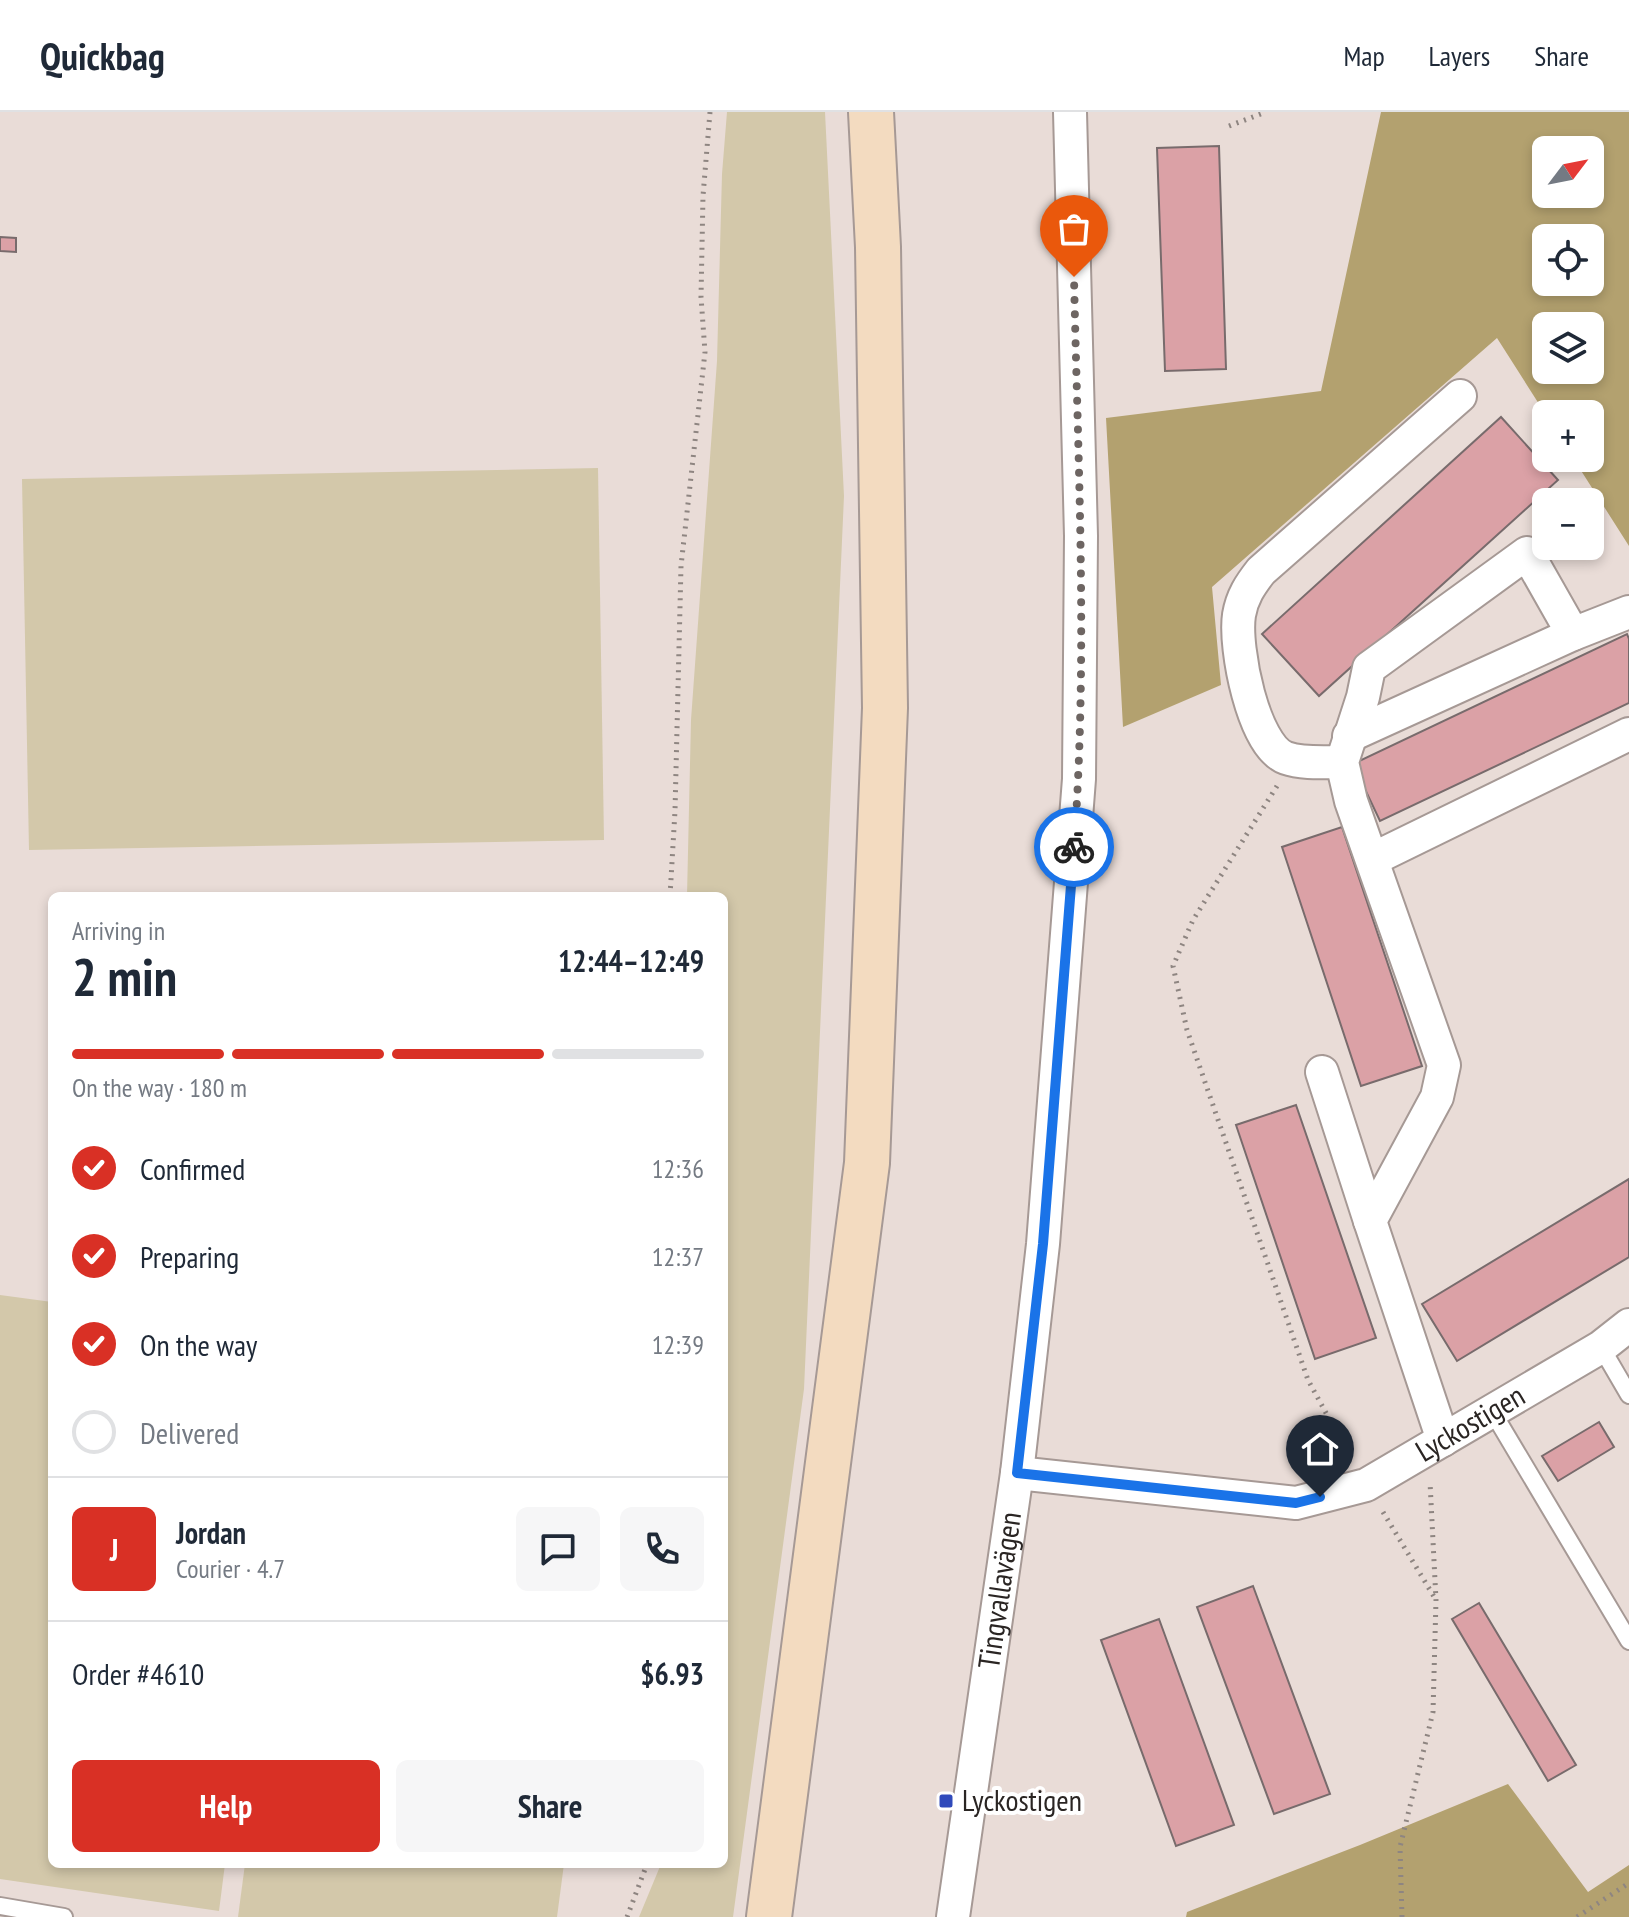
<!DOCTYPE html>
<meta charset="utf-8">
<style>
:root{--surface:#fff;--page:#f6f6f7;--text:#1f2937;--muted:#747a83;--line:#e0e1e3;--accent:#d93025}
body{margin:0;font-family:"PT Sans Narrow",sans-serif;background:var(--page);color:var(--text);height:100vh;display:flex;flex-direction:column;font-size:30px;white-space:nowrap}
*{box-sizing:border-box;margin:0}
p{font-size:26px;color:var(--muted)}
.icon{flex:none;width:44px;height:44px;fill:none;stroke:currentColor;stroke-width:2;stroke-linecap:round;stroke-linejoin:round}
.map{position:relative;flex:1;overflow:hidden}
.details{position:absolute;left:48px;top:780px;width:680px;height:976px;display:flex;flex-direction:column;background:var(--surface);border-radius:12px;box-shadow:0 4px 12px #0003}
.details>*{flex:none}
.needle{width:52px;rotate:58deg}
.buttons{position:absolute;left:1532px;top:24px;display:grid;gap:16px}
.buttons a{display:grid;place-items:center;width:72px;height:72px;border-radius:12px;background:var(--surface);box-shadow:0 4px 12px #0003;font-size:40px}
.pin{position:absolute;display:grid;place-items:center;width:68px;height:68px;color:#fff;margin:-82px -34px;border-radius:50% 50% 50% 0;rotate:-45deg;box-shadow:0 0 8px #0007}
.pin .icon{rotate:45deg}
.courier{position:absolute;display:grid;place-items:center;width:80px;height:80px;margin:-40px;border:6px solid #1a73e8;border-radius:50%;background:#fff;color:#222;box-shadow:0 2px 10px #0007}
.head em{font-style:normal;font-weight:700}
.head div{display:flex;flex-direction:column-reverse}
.head{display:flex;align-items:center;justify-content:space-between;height:136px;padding:0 24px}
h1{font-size:52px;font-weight:700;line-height:60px}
.bar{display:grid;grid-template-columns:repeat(4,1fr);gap:12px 8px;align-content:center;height:96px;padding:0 24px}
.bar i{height:10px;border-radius:6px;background:var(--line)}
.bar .selected{background:var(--accent)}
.bar p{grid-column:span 4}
.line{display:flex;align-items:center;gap:20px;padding:0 24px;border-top:2px solid var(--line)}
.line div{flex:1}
.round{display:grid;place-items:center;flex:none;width:84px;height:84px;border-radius:12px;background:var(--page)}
ol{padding:0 24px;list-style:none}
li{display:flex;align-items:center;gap:24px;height:88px}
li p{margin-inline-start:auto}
li .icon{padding:8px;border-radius:50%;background:var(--accent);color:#fff;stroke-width:4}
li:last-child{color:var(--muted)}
li i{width:44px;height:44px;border:4px solid var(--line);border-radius:50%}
.primary-button{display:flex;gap:16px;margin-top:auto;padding:16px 24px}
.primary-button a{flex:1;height:92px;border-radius:12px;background:var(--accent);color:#fff;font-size:32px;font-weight:700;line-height:92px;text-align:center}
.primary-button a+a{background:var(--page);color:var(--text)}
header{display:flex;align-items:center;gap:48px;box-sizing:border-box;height:112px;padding:0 40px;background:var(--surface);border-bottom:2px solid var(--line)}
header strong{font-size:38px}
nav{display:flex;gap:44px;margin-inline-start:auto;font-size:28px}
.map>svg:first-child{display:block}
.green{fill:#d3c8aa}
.forest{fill:#b3a16f;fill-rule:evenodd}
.building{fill:#dba1a6;stroke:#786b6c;stroke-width:2}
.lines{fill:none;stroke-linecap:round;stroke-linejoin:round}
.lane-casing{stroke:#a69995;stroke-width:20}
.street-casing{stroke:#a69995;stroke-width:36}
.secondary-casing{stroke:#a69995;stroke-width:48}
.path{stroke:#8e8581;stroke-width:5;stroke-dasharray:2 6;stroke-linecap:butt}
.lane{stroke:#fff;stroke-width:16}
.street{stroke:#fff;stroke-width:32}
.secondary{stroke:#f3dbc0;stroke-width:44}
.done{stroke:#6d6562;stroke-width:8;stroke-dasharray:0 14.4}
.route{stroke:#1a73e8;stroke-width:10}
.poi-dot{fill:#304abb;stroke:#fff;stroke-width:3}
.labels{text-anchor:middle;stroke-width:8;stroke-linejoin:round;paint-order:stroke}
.street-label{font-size:30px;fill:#2a2523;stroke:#fff}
.poi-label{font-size:30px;fill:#2a2523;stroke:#fff;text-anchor:start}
</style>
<header>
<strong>Quickbag</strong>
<nav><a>Map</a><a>Layers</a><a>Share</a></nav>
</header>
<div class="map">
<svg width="1629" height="1805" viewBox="0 0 1629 1805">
<rect width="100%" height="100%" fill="#e9dcd7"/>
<g class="green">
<path d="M727,0H825L844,384L804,1277L733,1805H639L661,1752H724V784H687L691,608L717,249L722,62Z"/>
<path d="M598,356L604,728L29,738L22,367Z"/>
<path d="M0,1183L52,1190V1752H225L219,1799L0,1767Z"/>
<path d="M245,1752H564L557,1805H238Z"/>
</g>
<g class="forest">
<path d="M1381,0H1629V434L1573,346H1590V302L1546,303L1497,226L1212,475L1221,573L1123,615L1106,306L1321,279ZM1546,38H1590V82H1546ZM1546,126H1590V170H1546ZM1546,214H1590V258H1546Z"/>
<path d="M1508,1672L1588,1780L1629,1753V1805H1186L1187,1800L1360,1733Z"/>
</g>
<g class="building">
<path d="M1219,34L1226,257L1165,259L1157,36Z"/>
<path d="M0,125L16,126V140L0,139Z"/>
<path d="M1501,305L1558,368L1319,584L1262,522Z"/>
<path d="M1627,522L1629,527V591L1380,709L1353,652Z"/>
<path d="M1342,715L1422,954L1361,974L1282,735Z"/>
<path d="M1296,993L1376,1226L1315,1247L1236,1013Z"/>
<path d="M1629,1067V1145L1457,1249L1422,1192Z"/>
<path d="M1599,1310L1614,1335L1558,1369L1542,1344Z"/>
<path d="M1253,1474L1330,1682L1274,1702L1197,1495Z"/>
<path d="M1479,1491L1576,1653L1548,1669L1452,1507Z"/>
<path d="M1159,1507L1234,1713L1176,1734L1101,1528Z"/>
</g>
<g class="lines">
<g class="lane-casing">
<g id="lane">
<path d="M1601,1235L1629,1283"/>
<path d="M1492,1299L1629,1529"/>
<path d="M0,1794L64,1805"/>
</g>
</g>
<g class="street-casing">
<g id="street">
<path d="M1349,624L1573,522"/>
<path d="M1342,650C1325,650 1303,652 1286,646C1253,634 1234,535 1239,503C1242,485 1250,473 1261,459L1460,284"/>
<path d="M1373,747L1629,622"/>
<path d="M1322,960L1370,1109"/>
<path d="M1443,1328L1370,1109L1437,985L1444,953L1351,689L1342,650L1363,585L1369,556L1527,441L1573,522L1629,500"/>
<path id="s1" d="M1017,1361L1296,1391L1366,1373L1601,1235L1629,1213"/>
<path id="s2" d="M953,1805L1017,1361L1043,1132L1079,667L1081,424L1070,0"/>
</g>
</g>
<g class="secondary-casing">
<path id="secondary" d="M769,1805L867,1051L885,596L878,135L871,0"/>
</g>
<g class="path">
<path d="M1229,14L1266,0"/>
<path d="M1277,674L1193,808L1173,854L1187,918L1308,1268L1349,1343"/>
<path d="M670,784L675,699L681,454L705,240L701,185L703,84L710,0"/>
<path d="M1383,1400L1436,1488"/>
<path d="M627,1805L647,1752"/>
<path d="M1402,1805L1400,1735L1433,1600L1436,1488L1430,1370"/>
<path d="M1577,1805L1629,1771"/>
</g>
<use href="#lane" class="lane"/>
<use href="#street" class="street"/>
<use href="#secondary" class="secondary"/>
</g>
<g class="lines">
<path class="done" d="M1074,735C1088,545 1078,354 1074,165"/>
<path class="route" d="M1074,735L1043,1132L1017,1361L1296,1391L1320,1385"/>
</g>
<rect class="poi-dot" x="938" y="1681" width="16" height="16" rx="4"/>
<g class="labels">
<g class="street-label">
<text dy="10" stroke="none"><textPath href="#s1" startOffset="474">Lyckostigen</textPath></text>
<text dy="10" stroke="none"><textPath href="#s2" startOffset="330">Tingvallavägen</textPath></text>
</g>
<g class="poi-label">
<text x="962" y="1699">Lyckostigen</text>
</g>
</g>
</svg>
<div class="buttons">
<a><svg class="needle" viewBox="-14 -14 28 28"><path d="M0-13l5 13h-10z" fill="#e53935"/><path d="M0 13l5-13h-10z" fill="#747a83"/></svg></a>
<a><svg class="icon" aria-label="locate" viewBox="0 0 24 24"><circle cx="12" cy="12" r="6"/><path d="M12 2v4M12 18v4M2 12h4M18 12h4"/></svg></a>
<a><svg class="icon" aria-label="layers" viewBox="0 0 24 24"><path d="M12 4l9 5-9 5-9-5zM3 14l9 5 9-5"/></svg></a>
<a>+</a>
<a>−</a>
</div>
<div class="pin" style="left:1074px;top:165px;background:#ea580c"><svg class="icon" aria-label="bag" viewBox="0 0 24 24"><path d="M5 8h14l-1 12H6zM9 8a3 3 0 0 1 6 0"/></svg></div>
<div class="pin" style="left:1320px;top:1385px;background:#1f2937"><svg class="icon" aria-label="home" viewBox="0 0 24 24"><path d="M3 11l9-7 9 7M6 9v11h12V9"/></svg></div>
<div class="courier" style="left:1074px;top:735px"><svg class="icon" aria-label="bike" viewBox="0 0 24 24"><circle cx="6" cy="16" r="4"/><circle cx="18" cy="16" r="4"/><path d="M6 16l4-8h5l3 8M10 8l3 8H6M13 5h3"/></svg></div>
<section class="details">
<div class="head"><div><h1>2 min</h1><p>Arriving in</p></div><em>12:44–12:49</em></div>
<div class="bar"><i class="selected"></i><i class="selected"></i><i class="selected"></i><i></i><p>On the way · 180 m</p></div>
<ol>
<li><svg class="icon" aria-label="check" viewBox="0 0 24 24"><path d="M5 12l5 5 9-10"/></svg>Confirmed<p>12:36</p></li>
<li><svg class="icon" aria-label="check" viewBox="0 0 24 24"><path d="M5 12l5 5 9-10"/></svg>Preparing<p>12:37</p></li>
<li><svg class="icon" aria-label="check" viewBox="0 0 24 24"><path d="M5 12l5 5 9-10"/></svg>On the way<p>12:39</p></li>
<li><i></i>Delivered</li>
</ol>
<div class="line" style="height:144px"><b class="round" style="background:var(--accent);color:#fff">J</b><div><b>Jordan</b><p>Courier · 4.7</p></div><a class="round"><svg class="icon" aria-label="chat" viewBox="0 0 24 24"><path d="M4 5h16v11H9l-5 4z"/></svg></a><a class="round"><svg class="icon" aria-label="phone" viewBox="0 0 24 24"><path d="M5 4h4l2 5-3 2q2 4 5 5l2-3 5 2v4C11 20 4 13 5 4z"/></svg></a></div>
<div class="line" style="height:104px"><div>Order #4610</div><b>$6.93</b></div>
<div class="primary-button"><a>Help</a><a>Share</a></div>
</section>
</div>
